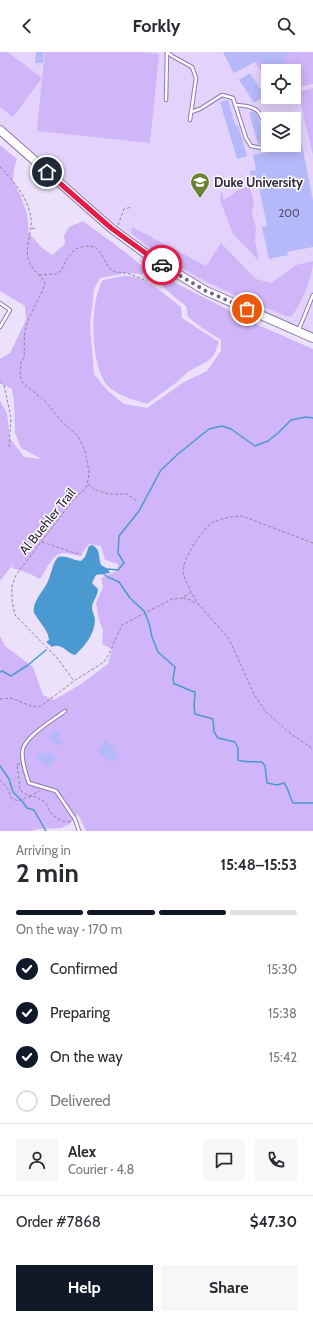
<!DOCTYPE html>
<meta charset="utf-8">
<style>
:root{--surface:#fff;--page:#f7f7f7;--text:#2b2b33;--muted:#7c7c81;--line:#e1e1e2;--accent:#111827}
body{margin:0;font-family:Cabin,sans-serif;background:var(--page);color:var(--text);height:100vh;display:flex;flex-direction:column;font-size:15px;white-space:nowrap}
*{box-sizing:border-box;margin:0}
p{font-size:13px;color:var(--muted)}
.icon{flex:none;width:22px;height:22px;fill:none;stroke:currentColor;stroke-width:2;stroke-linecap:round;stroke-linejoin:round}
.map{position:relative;height:779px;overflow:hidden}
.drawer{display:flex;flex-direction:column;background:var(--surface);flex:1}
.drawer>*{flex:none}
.tools{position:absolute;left:261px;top:12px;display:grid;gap:8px}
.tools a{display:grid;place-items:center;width:40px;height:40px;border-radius:0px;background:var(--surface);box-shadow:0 2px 10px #0003;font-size:20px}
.pin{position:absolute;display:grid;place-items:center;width:34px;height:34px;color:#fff;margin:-17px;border:2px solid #fff;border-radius:50%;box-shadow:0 1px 4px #0007}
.courier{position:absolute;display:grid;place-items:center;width:40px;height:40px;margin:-20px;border:3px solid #e11d48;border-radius:50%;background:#fff;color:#222;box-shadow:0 1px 5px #0007}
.headline em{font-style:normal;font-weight:700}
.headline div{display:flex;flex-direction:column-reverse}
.headline{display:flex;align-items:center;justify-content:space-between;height:68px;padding:0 16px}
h1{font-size:26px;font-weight:700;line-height:30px}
.bar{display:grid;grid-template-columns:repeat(4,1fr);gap:6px 4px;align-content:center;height:48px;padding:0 16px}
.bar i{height:5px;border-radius:3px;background:var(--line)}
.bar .active{background:var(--accent)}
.bar p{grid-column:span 4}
.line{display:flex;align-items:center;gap:10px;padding:0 16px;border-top:1px solid var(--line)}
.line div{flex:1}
.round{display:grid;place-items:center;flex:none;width:42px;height:42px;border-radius:0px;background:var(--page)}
ol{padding:0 16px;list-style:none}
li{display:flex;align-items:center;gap:12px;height:44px}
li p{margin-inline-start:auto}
li .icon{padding:4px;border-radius:50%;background:var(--accent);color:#fff;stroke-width:4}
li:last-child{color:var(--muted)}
li i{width:22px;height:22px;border:2px solid var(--line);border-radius:50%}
.cta{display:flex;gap:8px;margin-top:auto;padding:8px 16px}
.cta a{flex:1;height:46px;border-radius:0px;background:var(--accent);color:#fff;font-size:16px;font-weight:700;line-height:46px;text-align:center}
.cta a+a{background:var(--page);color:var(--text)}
header{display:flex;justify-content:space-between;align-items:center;height:52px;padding:0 16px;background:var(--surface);font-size:18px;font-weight:700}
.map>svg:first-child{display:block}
.built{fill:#e3d3fc;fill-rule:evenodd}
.green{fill:#d1b5f9}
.water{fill:#4b99d1}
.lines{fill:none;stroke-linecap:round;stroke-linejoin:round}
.stream{stroke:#4b99d1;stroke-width:1.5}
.building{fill:#b6b9f9}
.lane-casing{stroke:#8e77af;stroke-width:4.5}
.secondary-casing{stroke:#8e77af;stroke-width:10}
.path{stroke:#8e849c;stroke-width:1;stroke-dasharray:3 2;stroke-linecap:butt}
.lane{stroke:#fff;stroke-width:2.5}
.secondary{stroke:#fff;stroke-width:8}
.done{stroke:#736a82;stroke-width:4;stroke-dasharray:0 7.2}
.route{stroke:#e11d48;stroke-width:5}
.labels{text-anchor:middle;stroke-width:3;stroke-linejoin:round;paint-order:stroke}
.number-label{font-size:11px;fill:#544e6f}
.poi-label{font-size:13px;font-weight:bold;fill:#332a41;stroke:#fff;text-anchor:start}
.street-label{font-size:13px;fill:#332a41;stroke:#fff}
</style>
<header><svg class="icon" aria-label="back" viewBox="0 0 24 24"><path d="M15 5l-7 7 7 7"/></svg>Forkly<svg class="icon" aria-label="search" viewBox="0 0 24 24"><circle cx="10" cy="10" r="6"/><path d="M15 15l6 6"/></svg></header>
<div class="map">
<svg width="313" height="779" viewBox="0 0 313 779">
<rect width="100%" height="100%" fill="#ebe1fa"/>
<path class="built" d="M0,0H313V280L237,247L185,222L153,201L110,167L0,72ZM268,19H294V45H268ZM268,67H294V93H268Z"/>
<g class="green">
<path d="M0,0H8L42,26L45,0H141L159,2L150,91L37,79L42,26L13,65L0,55Z"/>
<path d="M223,0H313V32L294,36V19H268V28L255,10L234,21Z"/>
<path d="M313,36V103L298,40Z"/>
<path d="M0,93L17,107L14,116L13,129L20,142L27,162L29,181L41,195L52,203L65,192L64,183L69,175L83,169L125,200L143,215V222L127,221L100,226L94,237L90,273L94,322L107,338L124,352L147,356L184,330L207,319L221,299V288L202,276L188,265L186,254L171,242L156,228V221L256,272L313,297V779H86L78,762L70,772L61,776L39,777L30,779H0V584L5,594L33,615L43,643L54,648L81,632L108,612L112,597L102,592L103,578L99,568L96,551L103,535L101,526L117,519L118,512L105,508L101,494L89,492L80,504C75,503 68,501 63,501C52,502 46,519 40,527L28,521L12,516L14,511L0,529V349L7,361L10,386L24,405L42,407L21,396L15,381L14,349L12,337L0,331V307L10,301L26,268L25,254L0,239Z"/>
<path d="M249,134L254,149L252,162L256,176L255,188L259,209L233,182L220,148L221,138L224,148L240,137Z"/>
<path d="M132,175L206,214L221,191L256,227L271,231L296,213L313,209C313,225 301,253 291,265L286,264C233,244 175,218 131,181Z"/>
<path d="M124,224C145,223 165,243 181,255L182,266L219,290L214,303L208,309L189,319L177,330L147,352C135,348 121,345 110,336C90,319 89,249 103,228Z"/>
</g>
<path class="water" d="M92,493C101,497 98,505 101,513L108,517L110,521L96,523L92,531L98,537C98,544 92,550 92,555C92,559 94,563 95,567C95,582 85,594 75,603C67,601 61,590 52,595L46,590L49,588L48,583L45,577L34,561C32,549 44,539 48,529C52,521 52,512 58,505C68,503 71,508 81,509L85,505L89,494Z"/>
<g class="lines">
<g class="stream">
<path d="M108,517L118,518L124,511L118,501L119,484L139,459L161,418L178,402L209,377L222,374L231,377L255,394L268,389L278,381L291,368L306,365L313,366"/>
<path d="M102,521L108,525L119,530L130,546L144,559L149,571L152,585L158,600L175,615L173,627L174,632C182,634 187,638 195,640L194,654L195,662L213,667L214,680L218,686L235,690L238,696V708C245,711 254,709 262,710L265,714L267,731L277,733L284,731C289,737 289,744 293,751H313"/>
<path d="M0,620L2,619L11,624L28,613L46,598"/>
<path d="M0,714L9,727L13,740L22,749L27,756L34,758L46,779"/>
</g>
</g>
<g class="building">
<path d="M36,0H44L43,11H35Z"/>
<path d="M223,0H292L284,6L287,19H268V28L259,15L261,14L258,8L234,21Z"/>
<path d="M250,21L265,44L254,51L239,28Z"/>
<path d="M228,48L233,65L231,66H233L236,74L238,73L247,104L237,107L220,50Z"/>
<path d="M253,59L257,62L265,90L258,92L249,61Z"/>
<path d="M302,93L313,149V195L287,200L288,203L269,207L262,175L267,174L259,136L255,137L250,119L256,118L253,103Z"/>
<path d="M55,678L61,683L58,686L63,690L58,694L48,685Z"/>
<path d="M105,688L115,695L113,697L119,701L113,711L97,700Z"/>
<path d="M40,698L46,703L49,699L57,705L49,716L35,706Z"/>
</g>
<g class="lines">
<g class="lane-casing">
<g id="lane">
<path d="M167,0L172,4L192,15L196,26L190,68"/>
<path d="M166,48L167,0"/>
<path d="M235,53C263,54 261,62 268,86"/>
<path d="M191,60L200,57L222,43L233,46L246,86L251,94L262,96L268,92"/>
<path d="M0,251L10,258L0,275"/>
<path d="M299,277L313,243"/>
<path d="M65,659C53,668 31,681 24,694C19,703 26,722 29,731L56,739L75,767L79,779"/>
</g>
</g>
<g class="secondary-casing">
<path id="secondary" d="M0,78L111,176L153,207L206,239L313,286"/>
</g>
<g class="path">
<path d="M0,115C15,130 34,153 31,176C29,187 25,198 29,209C32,218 41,223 45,231C41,246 30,260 26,275C23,285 25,296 24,306L21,310L20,324L23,331L46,350L62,370L77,383L81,390L85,399L89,420L88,428L86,436L73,448L16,523L12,534V548L15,563L58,607L74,629"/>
<path d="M118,173L124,157L132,155"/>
<path d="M32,176L37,177"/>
<path d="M39,223L56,222L61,219L67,207L75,197L86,194L95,195L100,200L109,216L115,220L127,221L147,229"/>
<path d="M0,330L4,333L11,366L9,395"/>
<path d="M88,432L95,438L109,442H127L138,450"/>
<path d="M42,490L81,503"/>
<path d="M313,491L242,464L229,465L213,470L206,476L194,492L186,507L184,513L183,522L191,540L199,553L229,587L254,642L265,659L291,682L313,697"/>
<path d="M183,546L190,548L198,552"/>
<path d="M0,647L11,646L33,655L41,654L74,629L104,610L109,602L122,573L172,547L182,546L190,541"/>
<path d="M20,712H17L20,738L25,742L31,744L39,739"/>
<path d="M0,728L8,737L11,746L13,747L18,749L31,744L36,745L46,751C49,761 56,768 67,770L71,769"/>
</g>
<use href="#lane" class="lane"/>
<use href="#secondary" class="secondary"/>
</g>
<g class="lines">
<path class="done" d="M162,213L206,239L247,257"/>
<path class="route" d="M47,120L111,176L162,213"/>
</g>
<defs>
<g id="university-pin" transform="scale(1)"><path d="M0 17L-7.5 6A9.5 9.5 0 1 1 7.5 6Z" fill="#6d8334" stroke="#fff"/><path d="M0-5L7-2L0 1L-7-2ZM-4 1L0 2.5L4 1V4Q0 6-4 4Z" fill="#fff"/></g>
</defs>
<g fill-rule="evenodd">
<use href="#university-pin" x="200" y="130"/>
</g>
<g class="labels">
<g class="number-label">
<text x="289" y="165">200</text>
</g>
<g class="poi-label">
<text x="214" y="135">Duke University</text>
</g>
<g class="street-label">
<text transform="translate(47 469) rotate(-51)" y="5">Al Buehler Trail</text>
</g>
</g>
</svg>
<div class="tools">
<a><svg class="icon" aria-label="locate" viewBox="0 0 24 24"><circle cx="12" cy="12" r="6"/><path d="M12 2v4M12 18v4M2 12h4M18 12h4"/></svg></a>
<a><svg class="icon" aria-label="layers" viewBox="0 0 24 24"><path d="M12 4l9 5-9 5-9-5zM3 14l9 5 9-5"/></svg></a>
</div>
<div class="pin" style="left:247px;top:257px;background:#ea580c"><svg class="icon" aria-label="bag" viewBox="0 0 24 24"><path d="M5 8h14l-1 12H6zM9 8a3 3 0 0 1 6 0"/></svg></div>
<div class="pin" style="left:47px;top:120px;background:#1f2937"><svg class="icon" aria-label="home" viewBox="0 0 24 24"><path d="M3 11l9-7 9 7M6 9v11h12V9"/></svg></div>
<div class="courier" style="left:162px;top:213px"><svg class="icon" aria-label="car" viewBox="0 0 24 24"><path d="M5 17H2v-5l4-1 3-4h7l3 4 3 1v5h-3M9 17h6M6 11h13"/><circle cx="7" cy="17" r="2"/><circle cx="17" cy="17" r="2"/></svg></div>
</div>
<section class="drawer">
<div class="headline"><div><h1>2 min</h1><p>Arriving in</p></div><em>15:48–15:53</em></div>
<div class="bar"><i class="active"></i><i class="active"></i><i class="active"></i><i></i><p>On the way · 170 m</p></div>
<ol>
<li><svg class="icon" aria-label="check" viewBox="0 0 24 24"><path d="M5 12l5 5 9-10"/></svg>Confirmed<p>15:30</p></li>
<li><svg class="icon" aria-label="check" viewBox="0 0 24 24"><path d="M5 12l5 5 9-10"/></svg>Preparing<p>15:38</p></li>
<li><svg class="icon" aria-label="check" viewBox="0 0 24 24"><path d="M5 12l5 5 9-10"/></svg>On the way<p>15:42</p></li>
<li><i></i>Delivered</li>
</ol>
<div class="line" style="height:72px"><a class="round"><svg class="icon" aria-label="person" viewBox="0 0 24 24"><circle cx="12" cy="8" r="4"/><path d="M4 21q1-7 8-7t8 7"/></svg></a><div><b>Alex</b><p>Courier · 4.8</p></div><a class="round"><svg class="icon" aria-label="chat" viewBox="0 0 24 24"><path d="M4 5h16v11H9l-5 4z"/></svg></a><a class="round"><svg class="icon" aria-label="phone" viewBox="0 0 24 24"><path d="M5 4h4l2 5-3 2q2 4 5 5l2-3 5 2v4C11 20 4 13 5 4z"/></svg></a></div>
<div class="line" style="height:52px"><div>Order #7868</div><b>$47.30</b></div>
<div class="cta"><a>Help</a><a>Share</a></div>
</section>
